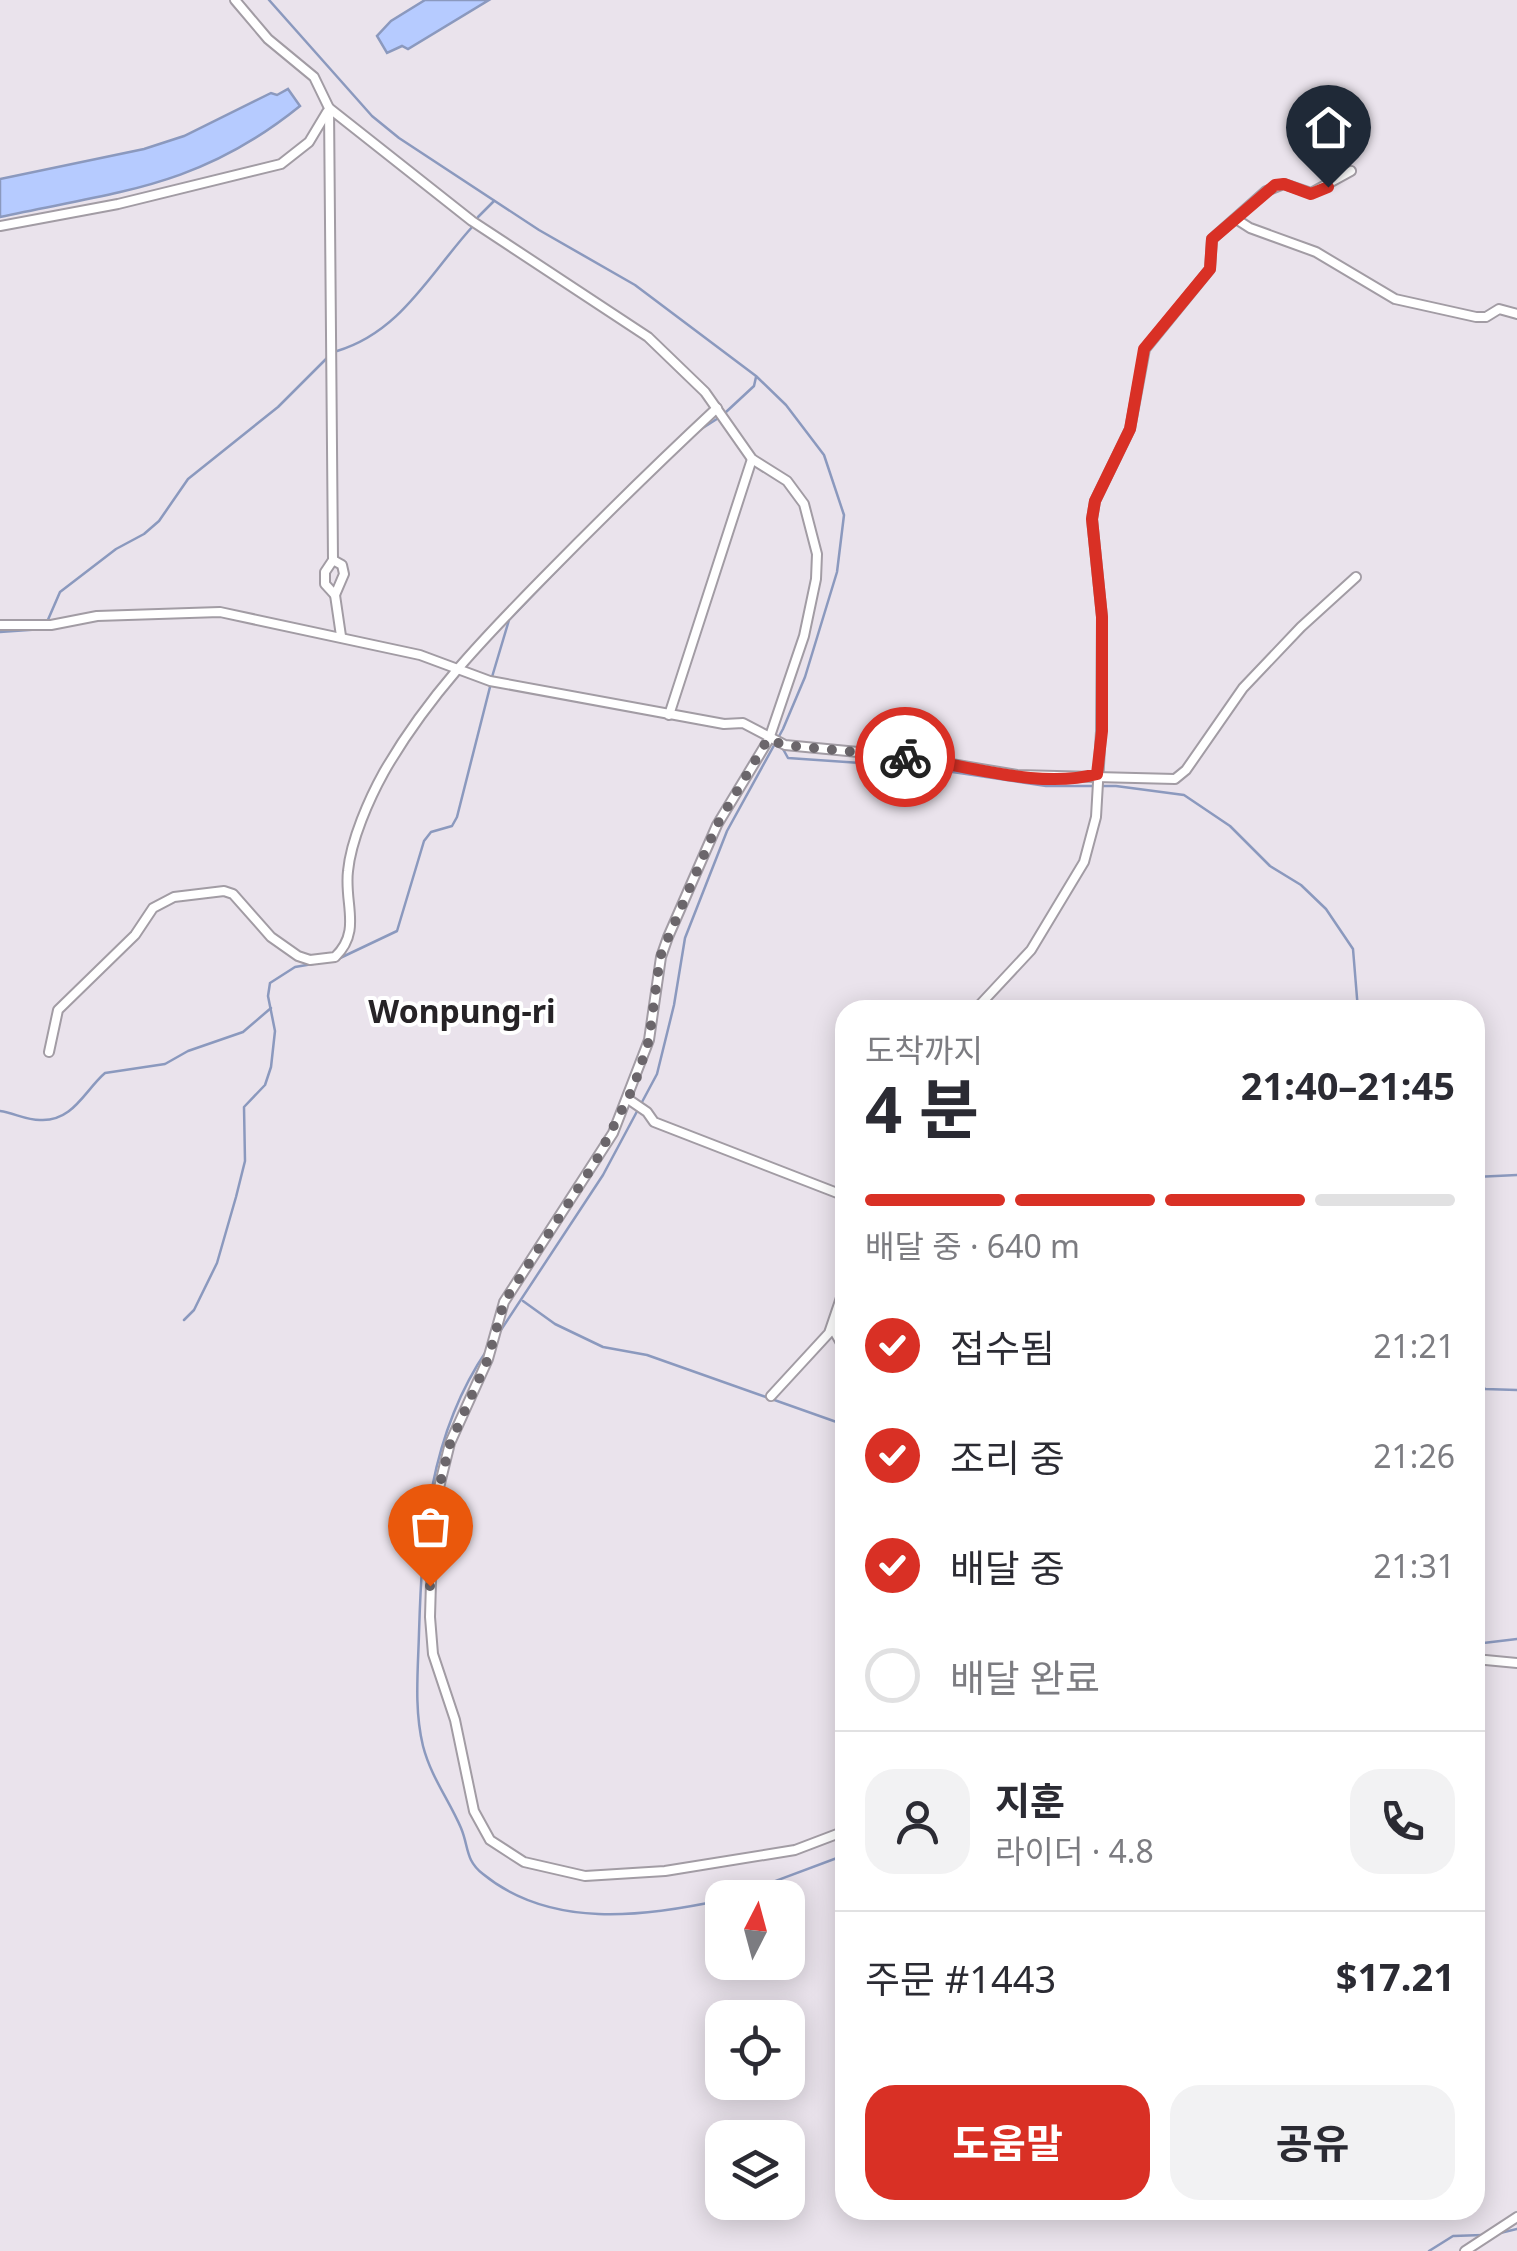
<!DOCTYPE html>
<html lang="ko">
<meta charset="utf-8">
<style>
:root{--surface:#fff;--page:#f2f2f3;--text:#2b2b33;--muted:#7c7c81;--line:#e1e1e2;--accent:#d93025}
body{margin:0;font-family:"Noto Sans","Noto Sans KR",sans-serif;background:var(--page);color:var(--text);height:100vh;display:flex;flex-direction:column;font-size:38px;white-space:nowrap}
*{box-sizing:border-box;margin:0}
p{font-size:32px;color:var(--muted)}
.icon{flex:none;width:55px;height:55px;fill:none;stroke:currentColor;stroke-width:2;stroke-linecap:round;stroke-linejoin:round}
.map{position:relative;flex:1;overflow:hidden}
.side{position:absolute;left:835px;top:1000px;width:650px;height:1220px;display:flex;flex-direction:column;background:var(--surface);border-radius:30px;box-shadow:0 5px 25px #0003}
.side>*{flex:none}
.needle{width:65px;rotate:6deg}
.fabs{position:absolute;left:705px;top:1880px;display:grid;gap:20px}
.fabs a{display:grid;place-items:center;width:100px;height:100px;border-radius:20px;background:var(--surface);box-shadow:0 5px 25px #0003;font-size:50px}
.pin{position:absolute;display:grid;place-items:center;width:85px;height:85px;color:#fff;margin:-102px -42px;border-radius:50% 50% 50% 0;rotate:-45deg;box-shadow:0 0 10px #0007}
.pin .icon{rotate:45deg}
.courier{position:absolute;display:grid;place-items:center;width:100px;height:100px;margin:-50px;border:8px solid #d93025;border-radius:50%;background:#fff;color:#222;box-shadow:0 2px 12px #0007}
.overview em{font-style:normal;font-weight:700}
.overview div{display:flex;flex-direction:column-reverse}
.overview{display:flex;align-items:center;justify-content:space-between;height:170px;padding:0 30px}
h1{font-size:65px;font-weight:700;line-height:75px}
.bar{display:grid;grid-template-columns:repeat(4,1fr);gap:15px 10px;align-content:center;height:120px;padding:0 30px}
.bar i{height:12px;border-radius:8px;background:var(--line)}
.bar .on{background:var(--accent)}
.bar p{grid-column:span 4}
.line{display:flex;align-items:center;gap:25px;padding:0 30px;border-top:2px solid var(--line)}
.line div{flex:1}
.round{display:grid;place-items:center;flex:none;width:105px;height:105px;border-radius:30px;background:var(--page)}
ol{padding:0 30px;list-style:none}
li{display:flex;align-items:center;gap:30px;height:110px}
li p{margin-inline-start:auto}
li .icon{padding:10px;border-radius:50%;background:var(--accent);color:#fff;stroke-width:4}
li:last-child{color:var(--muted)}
li i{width:55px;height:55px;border:5px solid var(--line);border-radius:50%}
.primary-button{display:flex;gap:20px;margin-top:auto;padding:20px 30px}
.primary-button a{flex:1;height:115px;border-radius:30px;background:var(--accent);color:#fff;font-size:40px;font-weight:700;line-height:115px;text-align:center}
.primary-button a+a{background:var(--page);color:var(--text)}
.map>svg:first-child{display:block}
.water{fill:#b6cbff;stroke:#8b99be;stroke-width:2.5}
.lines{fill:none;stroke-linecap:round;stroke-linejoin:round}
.stream{stroke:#8b99be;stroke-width:2.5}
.minor-casing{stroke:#a29ca4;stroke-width:12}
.minor{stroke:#fff;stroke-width:8}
.done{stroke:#6b666b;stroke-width:10;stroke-dasharray:0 18}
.route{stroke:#d93025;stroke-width:12}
.labels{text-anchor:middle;stroke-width:8;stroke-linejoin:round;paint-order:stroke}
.quarter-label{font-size:32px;font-weight:bold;fill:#262326;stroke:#fff}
</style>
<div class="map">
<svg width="1517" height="2251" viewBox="0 0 1517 2251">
<rect width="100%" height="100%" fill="#eae3ec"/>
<g class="water">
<path d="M425,0H489L408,49L402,46L387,53L377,36L391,21Z"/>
<path d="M288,89L300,106C200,187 120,191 0,217V179L144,149L184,136L271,93L277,95Z"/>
</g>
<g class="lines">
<g class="stream">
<path d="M269,0L372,116L399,138L539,230L635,285L756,376L786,405L824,455L844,515L837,572L805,677L783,729L727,831L685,938L674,1005L657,1074L603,1175L497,1336"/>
<path d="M478,217L494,201"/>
<path d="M337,351C401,332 430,273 473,226"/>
<path d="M726,412L754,386L756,377"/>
<path d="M698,431L720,417"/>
<path d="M47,622L60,592L116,549L144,534L159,521L188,479L278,407L327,358"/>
<path d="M0,632L43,629"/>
<path d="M492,677L509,620L592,534"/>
<path d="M783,749L788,758L919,767L1046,786H1116L1184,795L1230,826L1270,866L1301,885L1326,909L1353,949L1358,1010"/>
<path d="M338,959L397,931L424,841L431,832L452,826L457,817L491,683"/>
<path d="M0,1111C14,1113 26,1120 40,1120C73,1122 85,1090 105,1073L165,1064L188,1051L243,1032L271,1008"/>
<path d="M1475,1177L1517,1175"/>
<path d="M523,1301L555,1324L603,1347L647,1355L845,1425"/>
<path d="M184,1320L194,1310L217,1263L236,1197L245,1161L244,1107L265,1085L271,1067L275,1031L268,996L270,983L295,967L330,961"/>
<path d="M487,1350C429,1435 422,1534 419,1633C418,1671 414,1709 423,1746C431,1777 449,1800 461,1828C469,1847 465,1860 483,1874C550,1929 644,1917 722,1900"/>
<path d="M1475,1379L1485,1389L1517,1390"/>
<path d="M1475,1644L1517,1639"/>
<path d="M730,1898L845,1855"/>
<path d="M1496,2234L1517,2229"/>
<path d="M1429,2251L1453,2236L1483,2235"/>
</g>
<g class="minor-casing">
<g id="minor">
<path d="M235,0L268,39L314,77L329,108L472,221L648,337L705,392L752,459L787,481L804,504L817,554L816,579L804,636L769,739L717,825L668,937L661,957L649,1040L613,1133L504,1302L488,1359L450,1443L433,1512L430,1617L433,1654L455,1720L474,1811L490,1840L524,1862L585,1876L665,1871L795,1850L845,1831"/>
<path d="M329,108L333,560L325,572V584L335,595L344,574L342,565L333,560"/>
<path d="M1236,219L1250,228L1316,252L1395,299L1476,317H1486L1499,309L1517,314"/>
<path d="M0,226L118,204L281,164L309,142L327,112"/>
<path d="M335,595L341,636"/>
<path d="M0,625H51L97,616L220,612L420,655L490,681L724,724L743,723L785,745L910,757L1017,775L1175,779L1186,770L1243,688L1301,627L1356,577"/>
<path d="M669,715L752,459"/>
<path d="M975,1010L1031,950L1084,862L1096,817L1101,731L1102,617L1092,519L1095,501L1130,429L1145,349L1210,269L1212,239L1266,191L1284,184L1311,193L1351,171"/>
<path d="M49,1052L58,1010L135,935L153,908L174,897L224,891L233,894L271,937L298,956L310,960L335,957C362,931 344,904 348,871C351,840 369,799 384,772C427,697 483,639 543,578C600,520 658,463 717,408"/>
<path d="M628,1099L647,1112L654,1122L845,1196"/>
<path d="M833,1329L845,1350"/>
<path d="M771,1396L829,1333L845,1286"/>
<path d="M1475,1659L1517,1663"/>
<path d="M1465,2251L1517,2217"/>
</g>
</g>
<use href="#minor" class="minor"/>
</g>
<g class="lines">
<path class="done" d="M430,1586L433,1512L450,1444L488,1359L504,1302L596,1161L634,1086L649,1040L660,957L668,938L717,825L768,739L784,745L905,757"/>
<path class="route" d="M905,757C965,764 1037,790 1097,774L1102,731V617L1092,519L1095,501L1130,429L1144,349L1210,269L1212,239L1275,185L1284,184L1311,194L1328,187"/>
</g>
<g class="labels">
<g class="quarter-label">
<text x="462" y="1023">Wonpung-ri</text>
</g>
</g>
</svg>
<div class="fabs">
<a><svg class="needle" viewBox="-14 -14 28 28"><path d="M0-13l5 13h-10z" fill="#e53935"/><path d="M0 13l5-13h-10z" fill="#7c7c81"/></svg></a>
<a><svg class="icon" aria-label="locate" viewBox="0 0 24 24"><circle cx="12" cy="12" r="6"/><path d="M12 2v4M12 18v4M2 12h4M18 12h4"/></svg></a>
<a><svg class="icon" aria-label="layers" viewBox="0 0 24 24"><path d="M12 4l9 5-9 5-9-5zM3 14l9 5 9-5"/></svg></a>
</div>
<div class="pin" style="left:430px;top:1586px;background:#ea580c"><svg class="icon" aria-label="bag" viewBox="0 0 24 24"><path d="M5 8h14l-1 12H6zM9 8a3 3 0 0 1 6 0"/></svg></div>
<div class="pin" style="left:1328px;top:187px;background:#1f2937"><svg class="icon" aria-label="home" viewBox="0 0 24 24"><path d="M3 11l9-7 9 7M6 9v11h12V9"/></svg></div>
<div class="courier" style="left:905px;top:757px"><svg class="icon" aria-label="bike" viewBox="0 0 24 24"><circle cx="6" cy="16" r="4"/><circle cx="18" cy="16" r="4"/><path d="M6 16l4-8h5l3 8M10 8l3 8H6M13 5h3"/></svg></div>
<section class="side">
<div class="overview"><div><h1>4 분</h1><p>도착까지</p></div><em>21:40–21:45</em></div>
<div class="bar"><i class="on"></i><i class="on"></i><i class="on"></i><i></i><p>배달 중 · 640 m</p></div>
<ol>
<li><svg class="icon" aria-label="check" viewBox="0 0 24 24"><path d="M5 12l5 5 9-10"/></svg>접수됨<p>21:21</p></li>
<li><svg class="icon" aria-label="check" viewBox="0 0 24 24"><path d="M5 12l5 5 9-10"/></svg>조리 중<p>21:26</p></li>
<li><svg class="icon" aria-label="check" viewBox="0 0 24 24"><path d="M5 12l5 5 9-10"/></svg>배달 중<p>21:31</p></li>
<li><i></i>배달 완료</li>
</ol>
<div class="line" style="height:180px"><a class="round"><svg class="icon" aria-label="person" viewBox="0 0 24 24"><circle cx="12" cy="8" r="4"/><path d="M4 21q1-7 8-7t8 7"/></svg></a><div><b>지훈</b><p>라이더 · 4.8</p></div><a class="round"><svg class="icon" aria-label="phone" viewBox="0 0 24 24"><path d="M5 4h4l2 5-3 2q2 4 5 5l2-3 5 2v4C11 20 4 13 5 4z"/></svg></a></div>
<div class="line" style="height:130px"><div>주문 #1443</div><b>$17.21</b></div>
<div class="primary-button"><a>도움말</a><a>공유</a></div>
</section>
</div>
